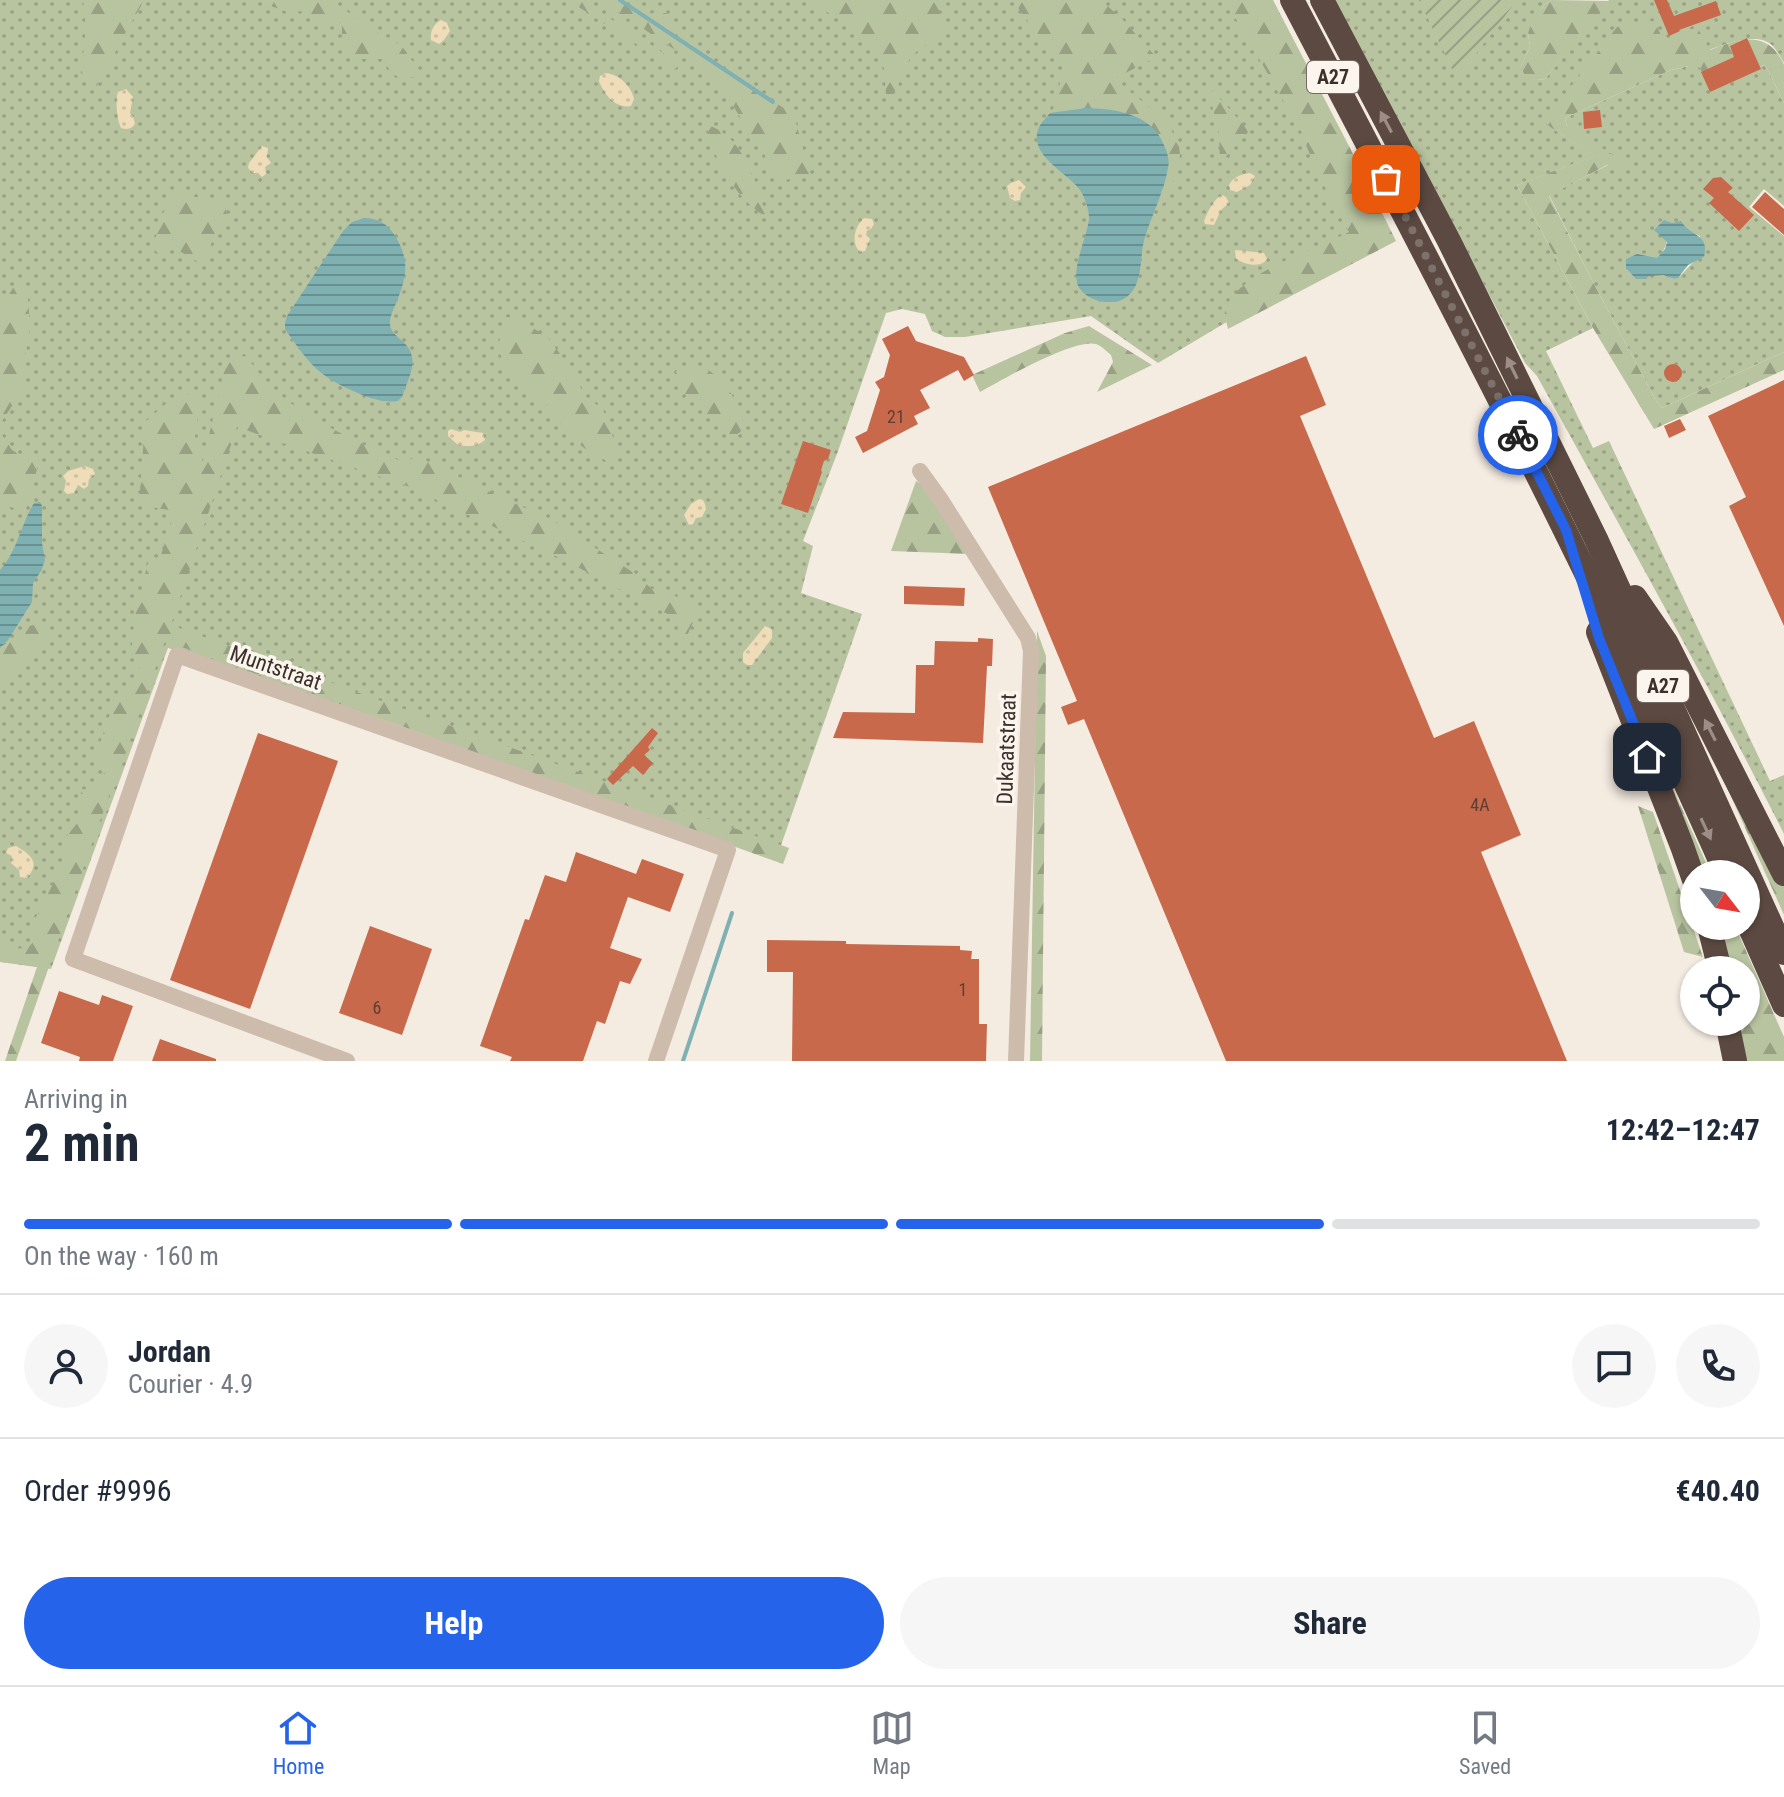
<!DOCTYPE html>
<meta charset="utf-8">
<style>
:root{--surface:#fff;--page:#f6f6f7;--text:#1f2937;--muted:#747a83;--line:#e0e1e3;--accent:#2563eb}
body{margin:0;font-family:"Roboto Condensed",sans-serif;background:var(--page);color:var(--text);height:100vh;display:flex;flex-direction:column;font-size:30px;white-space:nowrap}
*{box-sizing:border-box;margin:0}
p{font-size:26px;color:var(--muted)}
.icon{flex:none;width:44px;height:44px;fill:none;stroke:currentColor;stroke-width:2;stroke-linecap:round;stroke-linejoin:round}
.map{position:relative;height:1061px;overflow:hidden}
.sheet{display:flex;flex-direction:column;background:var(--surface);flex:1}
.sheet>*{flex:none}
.needle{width:52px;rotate:121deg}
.fabs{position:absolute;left:1680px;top:860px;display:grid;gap:16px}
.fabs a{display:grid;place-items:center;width:80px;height:80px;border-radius:50%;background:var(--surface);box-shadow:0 2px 6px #0004;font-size:40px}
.pin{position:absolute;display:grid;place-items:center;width:68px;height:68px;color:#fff;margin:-34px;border-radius:16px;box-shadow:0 4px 12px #0006}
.courier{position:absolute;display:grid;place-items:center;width:80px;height:80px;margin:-40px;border:6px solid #2563eb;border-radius:50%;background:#fff;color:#222;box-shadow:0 2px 10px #0007}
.overview em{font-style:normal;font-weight:700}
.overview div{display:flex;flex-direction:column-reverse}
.overview{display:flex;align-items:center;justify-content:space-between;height:136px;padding:0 24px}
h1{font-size:52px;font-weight:700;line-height:60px}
.bar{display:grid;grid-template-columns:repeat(4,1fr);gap:12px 8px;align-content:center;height:96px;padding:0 24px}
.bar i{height:10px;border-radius:6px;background:var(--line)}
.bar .selected{background:var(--accent)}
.bar p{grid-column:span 4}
.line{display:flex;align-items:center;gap:20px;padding:0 24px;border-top:2px solid var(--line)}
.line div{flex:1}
.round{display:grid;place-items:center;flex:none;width:84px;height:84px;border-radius:42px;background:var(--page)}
.button{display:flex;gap:16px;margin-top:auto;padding:16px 24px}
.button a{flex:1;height:92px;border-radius:48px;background:var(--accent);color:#fff;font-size:32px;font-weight:700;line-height:92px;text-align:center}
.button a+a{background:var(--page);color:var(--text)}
.tabs{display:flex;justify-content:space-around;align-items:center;height:112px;border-top:2px solid var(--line);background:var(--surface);font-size:22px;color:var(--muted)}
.tabs a{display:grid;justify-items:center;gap:4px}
.tabs .selected{color:var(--accent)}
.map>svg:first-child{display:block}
.grass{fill:url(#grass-dots);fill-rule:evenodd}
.forest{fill:url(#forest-firs)}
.sand{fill:url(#sand-dots)}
.garden{fill:url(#garden-furrows)}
.water{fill:url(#water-rules)}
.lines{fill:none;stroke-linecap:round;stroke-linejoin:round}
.stream{stroke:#7fb0b2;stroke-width:4}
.building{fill:#c8694b}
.minor{stroke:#cdbbac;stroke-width:16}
.motorway{stroke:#5c4a42;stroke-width:24}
.oneway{fill:#9c8e87}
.done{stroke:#7c716b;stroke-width:8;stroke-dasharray:0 14.4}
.route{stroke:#2563eb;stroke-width:10}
.labels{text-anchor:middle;stroke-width:7;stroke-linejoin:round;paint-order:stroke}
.number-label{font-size:18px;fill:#5e3e33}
.shield{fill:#fbf5ee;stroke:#756b66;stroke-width:2}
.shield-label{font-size:20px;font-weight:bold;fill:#3b302b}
.street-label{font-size:22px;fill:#3b302b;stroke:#fbf5ee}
</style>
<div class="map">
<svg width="1784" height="1061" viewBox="0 0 1784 1061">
<defs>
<pattern id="grass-dots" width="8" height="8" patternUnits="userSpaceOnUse" patternTransform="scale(2)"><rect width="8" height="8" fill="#b8c4a0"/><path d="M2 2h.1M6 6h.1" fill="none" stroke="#97a083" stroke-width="1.8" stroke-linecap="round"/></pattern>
<pattern id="forest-firs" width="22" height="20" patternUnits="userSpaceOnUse" patternTransform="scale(2)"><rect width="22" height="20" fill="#b8c4a0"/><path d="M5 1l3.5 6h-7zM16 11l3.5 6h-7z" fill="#97a083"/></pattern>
<pattern id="sand-dots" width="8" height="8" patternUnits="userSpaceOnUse" patternTransform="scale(2)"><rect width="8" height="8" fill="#efdcb8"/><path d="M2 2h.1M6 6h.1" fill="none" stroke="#cebd9e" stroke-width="1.8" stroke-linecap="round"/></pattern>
<pattern id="garden-furrows" width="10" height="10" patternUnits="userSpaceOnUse" patternTransform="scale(2)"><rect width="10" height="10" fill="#b8c4a0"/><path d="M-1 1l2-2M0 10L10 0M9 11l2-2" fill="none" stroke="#97a083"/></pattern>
<pattern id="water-rules" width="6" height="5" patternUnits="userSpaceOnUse" patternTransform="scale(2)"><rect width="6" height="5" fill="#7fb0b2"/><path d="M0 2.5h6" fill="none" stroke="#699091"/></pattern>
</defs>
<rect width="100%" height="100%" fill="#f4ebe1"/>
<g class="grass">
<path d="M0,0H1253L1386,240L1235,317L1158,363L1091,316L965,337H945L932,331L925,314L902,309L886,313L837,454L803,541L813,546L801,593L862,614L779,851L168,648L51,969L0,962Z"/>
<path d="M1335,0H1551L1544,5L1528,33L1530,47L1521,66L1538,80L1545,79L1609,0H1784V63C1781,58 1777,51 1773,46C1757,31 1726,44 1709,50L1547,125L1595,156L1517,185L1593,328L1546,351L1593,448L1609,441L1770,781L1784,775V834C1706,679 1621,528 1537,376L1525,363Z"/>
<path d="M1764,65L1769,72L1784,103V206L1764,189L1749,207L1784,236V352L1662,408L1653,395L1596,288L1549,195L1608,165L1567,126L1565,118L1671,70L1689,66H1699L1711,91ZM1664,221L1700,236L1695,261C1687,267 1683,276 1674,279L1663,275L1657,259C1670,244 1667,239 1664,221Z"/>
</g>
<g class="forest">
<path d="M83,0H142L141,6L120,42L103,79L96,86L81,73L86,28Z"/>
<path d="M261,0H331L380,35L392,39L404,49L422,75C397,81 396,79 382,59H359L342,47V23L323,22L307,11L288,12L265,4Z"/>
<path d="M568,0H582L680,64L675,69Z"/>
<path d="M600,0H620L646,17L657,11L672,15L674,35L794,115L810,175L775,182L763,151L748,130L727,96L713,75Z"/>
<path d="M810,0H936L945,30L911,56L887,110L884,68L870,46L850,22L815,7Z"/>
<path d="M1012,0H1101L1125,22L1156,57L1114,79L1167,121L1179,146L1180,155L1176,175L1164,203L1158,205L1168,167L1086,108L1051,113C1059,99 1058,84 1064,69Z"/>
<path d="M1225,0H1273L1350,148L1396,241L1228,329C1227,324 1224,316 1225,311C1233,275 1318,248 1349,232C1331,199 1313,167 1301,131Z"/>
<path d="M1551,0L1610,1L1545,79L1538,80L1525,76L1521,66L1530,47L1528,33L1530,27L1544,5Z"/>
<path d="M1654,21L1664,41L1697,27L1710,50C1732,41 1761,30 1778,54C1780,58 1783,61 1784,65C1784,77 1784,91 1784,103L1769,72L1764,65L1710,91L1699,66H1689L1671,70L1565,118L1567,126L1626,163L1621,173L1607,165L1549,196L1596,288L1653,395L1662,408L1784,352V370L1654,429L1593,328L1517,185L1594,156L1547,125L1545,120L1617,27Z"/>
<path d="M1206,83L1249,131L1220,163L1219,132Z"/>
<path d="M707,125C743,135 758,185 766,217C736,198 713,161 707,125Z"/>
<path d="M174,188L195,197L225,202L228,223L215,235L202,264L174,248L158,253L152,248L167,202Z"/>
<path d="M13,288L20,289L28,297L30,329L26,351L22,391L2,421V435L12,450L20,455L39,462L30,495L15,509L0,501V309Z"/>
<path d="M507,317L524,322L548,338L558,351L587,398L603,409L618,451L616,466C602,458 585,451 574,439C563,429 557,415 546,404C532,390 510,378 502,359C496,345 501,330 507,317Z"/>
<path d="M1089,326L1152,365L1097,392L1113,362L1111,355C1107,352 1102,346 1096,344C1074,338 1002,380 980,392L972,375L1065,333Z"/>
<path d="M246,356C255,367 263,381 274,390C312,422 359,443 405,463L417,456L481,488L552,520L631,571L651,588L678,597L698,612L683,644L675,618L564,560L407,486L237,427L171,625L789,848L783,864L165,641L126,752L108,798L16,1061H5L37,967L0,961V938L18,949L32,944L33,923L56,878L68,863L62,854L64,839L85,814L79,803L82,790L97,786L105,771L96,755L116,696L132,688L140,663L131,652L135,616L148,563L161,555L175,511L139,505L145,422L169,401L192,393L200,401L195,436L202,465L227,359Z"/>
<path d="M696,366C702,368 709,370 714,374C725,380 750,419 741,431C738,435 734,435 729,435L670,380L678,369Z"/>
<path d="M916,481L928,489L970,554L891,551Z"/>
<path d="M43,623L55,636L31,652L17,670L0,683V648L29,626Z"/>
<path d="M1037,631L1046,656L1042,1061H1030Z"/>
<path d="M1700,727L1784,885V915Z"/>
<path d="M1659,757L1711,874H1694Z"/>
<path d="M1638,806L1653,812L1703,957L1684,952Z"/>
<path d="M1713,926H1735L1784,1037V1061H1746L1738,1022H1746V970H1726Z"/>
</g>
<g class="sand">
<path d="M441,20L447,23L450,31L444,40L439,44L431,40C430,32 433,24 441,20Z"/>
<path d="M606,73C620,75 631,86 634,99L631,106C615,109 604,94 599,81L600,76Z"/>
<path d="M126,89L133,97L130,113L133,116L135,124C132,129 126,130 121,128C117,120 115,100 118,92Z"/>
<path d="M262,146L268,148L267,157L271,163L265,167L266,174L262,177L258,173H253L248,168L249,163Z"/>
<path d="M1250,173L1255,176L1250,185L1237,192L1230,190L1229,185C1233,177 1241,174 1250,173Z"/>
<path d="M1019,180L1026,187L1021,193L1020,200L1015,201L1010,198L1007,186L1011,183Z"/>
<path d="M1222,195L1226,197L1229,203L1221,210L1214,225L1205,224L1204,221C1207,213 1214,198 1222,195Z"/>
<path d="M864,218L872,219L874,224L871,229L867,231L866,235L870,239L865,251L860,252C851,243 854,227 864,218Z"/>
<path d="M1235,250L1264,253L1267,259C1260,269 1244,264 1236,259Z"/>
<path d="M451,429L460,432L464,430L483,433L485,440C479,446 466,448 457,444C454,442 452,439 448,436V431Z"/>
<path d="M85,466L93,469L95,474L89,479L88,486L84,489L78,485L74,493L67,494L64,491L66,481L63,476L68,471Z"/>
<path d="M699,499L703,500L705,504L706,509L702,517L696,518L693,524L689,525L684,515L691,504Z"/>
<path d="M765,626L772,629V638L752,665H747L743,662V653Z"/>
<path d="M16,846C23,850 37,858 33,868C32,872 29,875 27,878L20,877L19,870L11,863L12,856L6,853L8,848Z"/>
</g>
<path class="garden" d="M1419,0H1517L1457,79Z"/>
<g class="water">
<path d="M1086,108C1116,109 1151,113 1164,145C1167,152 1170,160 1168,168C1164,192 1152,214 1145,237C1139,255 1144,281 1129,295C1117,307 1090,303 1080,289C1068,274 1088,236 1089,218C1089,210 1086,202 1083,195C1074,174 1026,158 1039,127C1041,123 1047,117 1050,113Z"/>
<path d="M364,218C378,218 388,224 395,236C410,260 407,276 397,301C394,308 389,318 390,325C391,332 397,336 401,340C422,357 409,376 402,397L398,401C384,403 373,399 360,394C319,377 310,365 285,329V323L287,316L343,231L352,222Z"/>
<path d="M1664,220L1672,223L1681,221C1690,237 1710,233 1704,257L1688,265L1678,278L1674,279L1663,275L1649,276L1646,279H1636L1626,268V259L1637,254L1657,258L1665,249L1667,242L1654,230Z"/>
<path d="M40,502L42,506V543L45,560L41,571L33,583L32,602L8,640L0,648V570C17,552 21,524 34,503Z"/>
</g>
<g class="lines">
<g class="stream">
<path d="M620,0L773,102"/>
<path d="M683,1061L732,913"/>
</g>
</g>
<g class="building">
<path d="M1654,0H1667L1674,16L1716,1L1721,15L1679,30L1680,31L1669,36Z"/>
<path d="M1747,38L1761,69L1710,92L1701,72L1734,57L1730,46Z"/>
<path d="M1600,110L1602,127L1584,129L1583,112Z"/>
<path d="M1721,177L1733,188L1728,192L1754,215L1739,231L1709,203L1714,198L1703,189L1713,178Z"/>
<path d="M1765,192L1784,209V235L1752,207Z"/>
<path d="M908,326L916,341L964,357L974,375L964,381L958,370L920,390L930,408L914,416L918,424L863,453L855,437L867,431L880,390L875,382L884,377L890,355L882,339Z"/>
<path d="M1306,356L1326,405L1300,416L1434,738L1474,721L1521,835L1481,852L1567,1061H1226L1084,719L1068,725L1061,707L1077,701L988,487Z"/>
<circle cx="1673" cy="373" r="9"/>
<path d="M1784,380V626L1729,506L1746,497L1708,416Z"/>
<path d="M1680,419L1686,430L1669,438L1664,426Z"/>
<path d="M803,441L831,450L828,459L824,461L821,470L822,472L808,513L781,504Z"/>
<path d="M904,586L965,588L964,606L904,604Z"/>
<path d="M978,638L993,639L992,666H987L983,743L833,738L843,712L915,713L916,665H934L935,641L978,642Z"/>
<path d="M652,728L658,733L648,747L650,750L644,755L653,763L643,775L633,766L613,785L607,779Z"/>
<path d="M258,733L338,761L250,1009L170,980Z"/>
<path d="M576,852L636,874L642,859L684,874L670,912L628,897L610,948L642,959L630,984L620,981L605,1024L597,1021L583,1061H510L512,1057L480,1046L525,919L529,920L545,875L566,882Z"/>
<path d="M370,926L432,949L402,1035L339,1013Z"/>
<path d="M767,940L846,941V944L960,946V950L972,951L971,959H979V1024H987L986,1061H792L793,972H767Z"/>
<path d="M59,991L99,1005L102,995L133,1006L113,1061H79L80,1057L41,1043Z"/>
<path d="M160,1039L216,1059V1061H152Z"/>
</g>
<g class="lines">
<g class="minor">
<path d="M920,471L941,500L1028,638L1031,651L1016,1061"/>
<path d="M347,1061L73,959L177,655L728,850L656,1061"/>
</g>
<g class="motorway">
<path d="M1292,0C1443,288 1595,576 1726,874"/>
<path d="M1322,0L1449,241L1596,539L1784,953"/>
<path d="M1635,597L1666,642L1784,874"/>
<path d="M1598,632L1682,846L1694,880"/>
<path d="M1746,919L1784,1005"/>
<path d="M1709,926L1720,970"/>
<path d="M1727,1022L1735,1061"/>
</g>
</g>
<defs><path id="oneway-solid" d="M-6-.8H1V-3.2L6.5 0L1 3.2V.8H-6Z" transform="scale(2)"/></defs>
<g class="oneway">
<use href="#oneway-solid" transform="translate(1386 122) rotate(-118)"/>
<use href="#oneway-solid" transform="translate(1512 368) rotate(-116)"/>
<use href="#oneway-solid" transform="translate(1710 730) rotate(-117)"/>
<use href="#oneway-solid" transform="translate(1706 829) rotate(65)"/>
</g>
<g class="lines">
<path class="done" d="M1386,179L1518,435"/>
<path class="route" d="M1518,435L1566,530L1599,638L1647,757"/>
</g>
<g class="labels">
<g class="number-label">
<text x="896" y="423">21</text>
<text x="1480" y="811">4A</text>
<text x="963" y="996">1</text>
<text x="377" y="1014">6</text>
</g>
<g class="shield">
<rect x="1307" y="61" width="52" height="32" rx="6"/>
<rect x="1637" y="670" width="52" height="32" rx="6"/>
</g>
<g class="shield-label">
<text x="1333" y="84">A27</text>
<text x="1663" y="693">A27</text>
</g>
<g class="street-label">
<text transform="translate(276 667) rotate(19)" y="8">Muntstraat</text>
<text transform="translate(1006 749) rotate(-88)" y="8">Dukaatstraat</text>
</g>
</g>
</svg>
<div class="fabs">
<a><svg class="needle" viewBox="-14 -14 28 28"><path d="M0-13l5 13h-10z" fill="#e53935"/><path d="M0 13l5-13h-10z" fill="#747a83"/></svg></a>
<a><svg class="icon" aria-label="locate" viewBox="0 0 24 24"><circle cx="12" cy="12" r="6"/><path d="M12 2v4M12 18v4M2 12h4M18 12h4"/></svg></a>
</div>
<div class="pin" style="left:1386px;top:179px;background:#ea580c"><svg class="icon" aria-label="bag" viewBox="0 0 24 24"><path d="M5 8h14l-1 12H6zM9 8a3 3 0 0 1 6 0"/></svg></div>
<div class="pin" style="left:1647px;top:757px;background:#1f2937"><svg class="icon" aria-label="home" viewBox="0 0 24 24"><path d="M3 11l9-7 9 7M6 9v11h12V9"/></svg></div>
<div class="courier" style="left:1518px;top:435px"><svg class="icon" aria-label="bike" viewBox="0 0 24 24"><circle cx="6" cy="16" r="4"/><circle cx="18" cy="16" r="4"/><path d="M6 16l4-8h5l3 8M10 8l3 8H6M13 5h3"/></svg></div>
</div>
<section class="sheet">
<div class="overview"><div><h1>2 min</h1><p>Arriving in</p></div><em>12:42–12:47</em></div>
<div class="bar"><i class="selected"></i><i class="selected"></i><i class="selected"></i><i></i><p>On the way · 160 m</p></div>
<div class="line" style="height:144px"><a class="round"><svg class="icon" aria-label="person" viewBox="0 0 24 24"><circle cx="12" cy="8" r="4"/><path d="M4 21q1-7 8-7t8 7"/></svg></a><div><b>Jordan</b><p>Courier · 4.9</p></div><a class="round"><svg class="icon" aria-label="chat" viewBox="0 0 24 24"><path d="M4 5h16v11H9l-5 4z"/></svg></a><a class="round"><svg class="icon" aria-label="phone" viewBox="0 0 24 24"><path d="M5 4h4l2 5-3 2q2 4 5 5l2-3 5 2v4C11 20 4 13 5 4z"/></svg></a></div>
<div class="line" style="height:104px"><div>Order #9996</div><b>€40.40</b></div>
<div class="button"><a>Help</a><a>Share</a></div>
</section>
<nav class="tabs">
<a class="selected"><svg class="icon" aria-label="home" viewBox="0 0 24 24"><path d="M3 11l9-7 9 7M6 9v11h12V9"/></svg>Home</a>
<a><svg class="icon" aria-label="map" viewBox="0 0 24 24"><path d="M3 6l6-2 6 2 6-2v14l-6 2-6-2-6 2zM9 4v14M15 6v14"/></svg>Map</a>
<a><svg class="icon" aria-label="saved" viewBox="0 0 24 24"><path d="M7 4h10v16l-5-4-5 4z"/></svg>Saved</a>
</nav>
